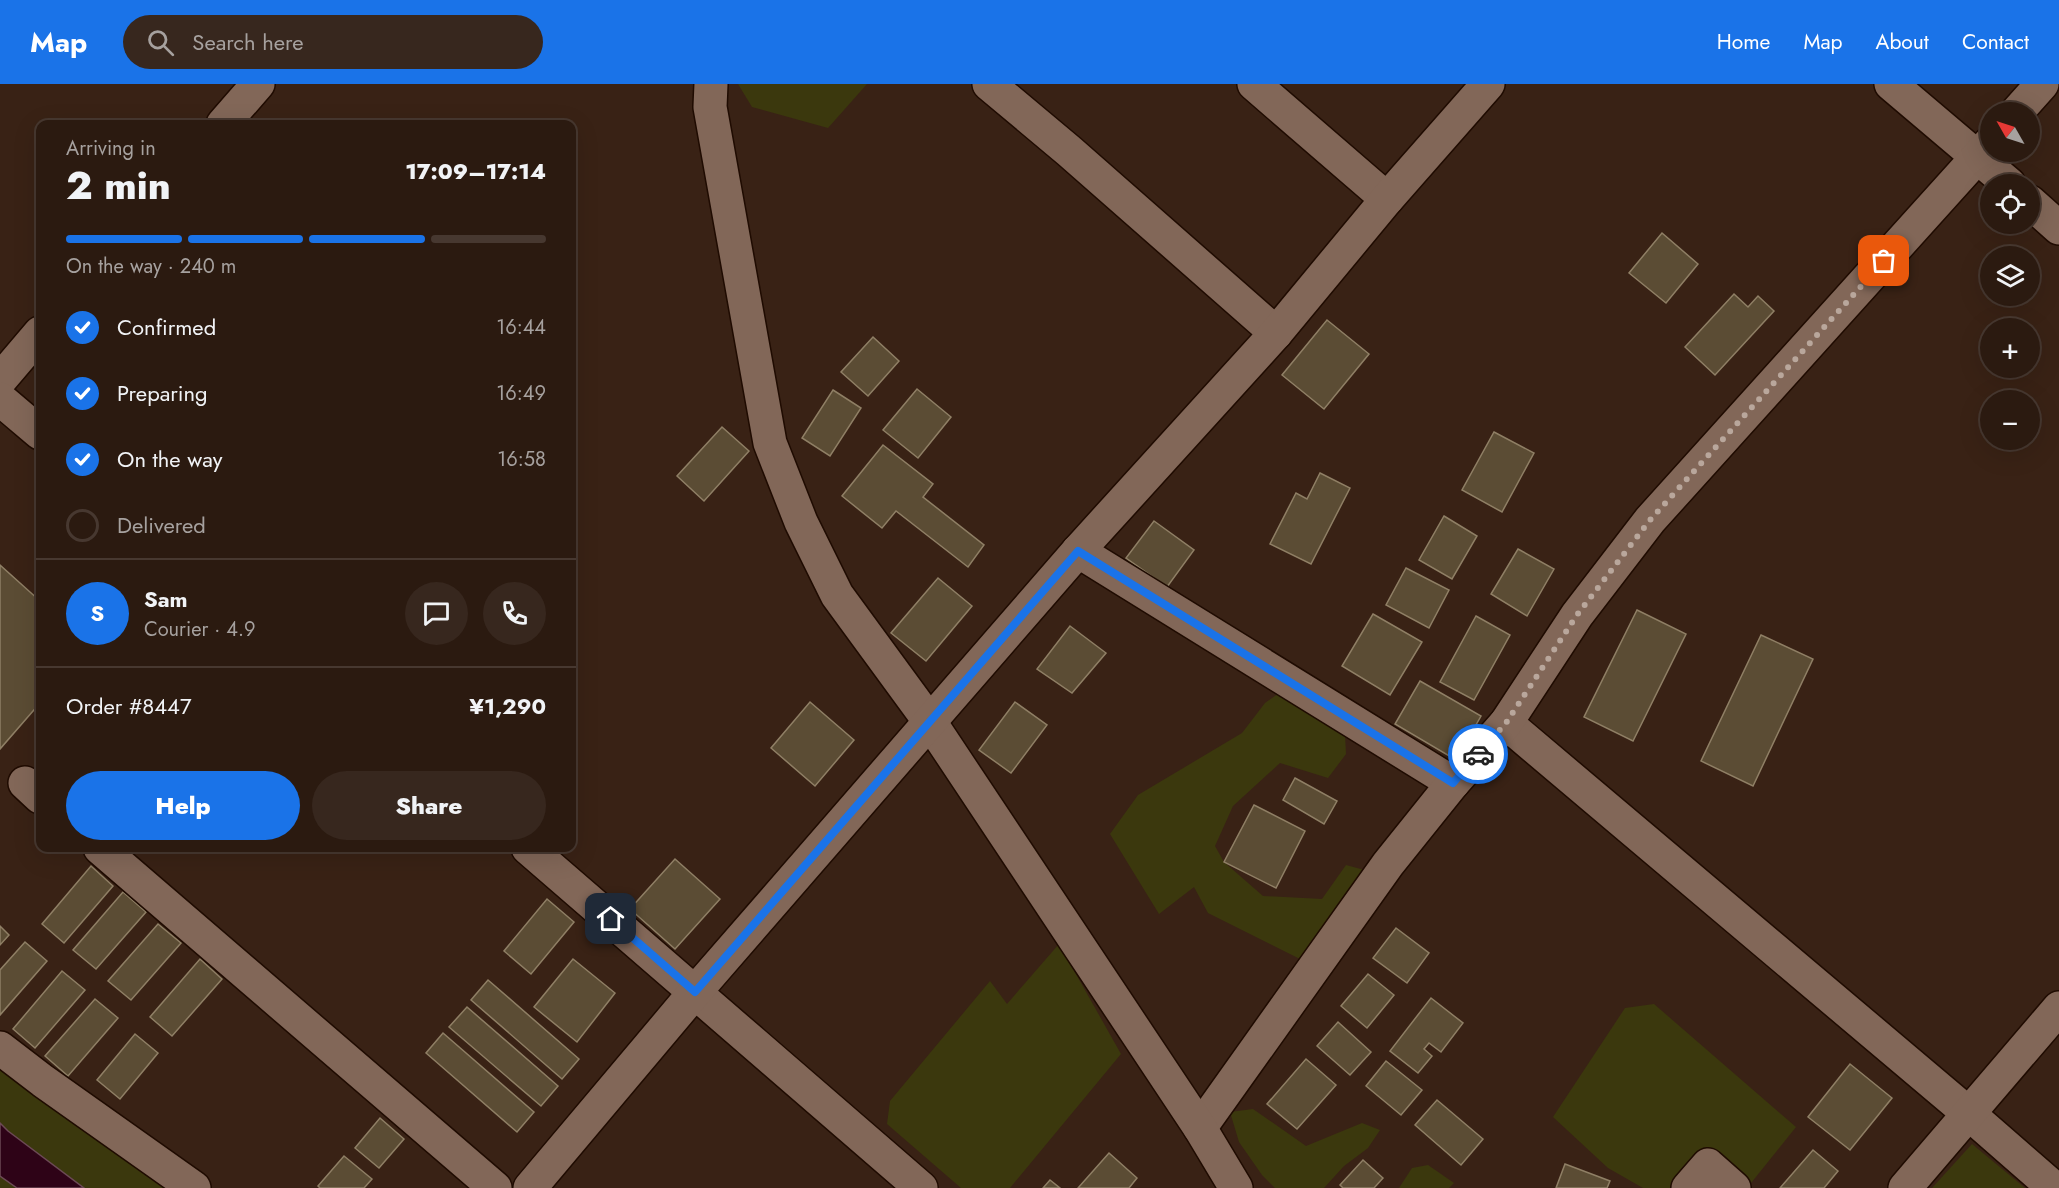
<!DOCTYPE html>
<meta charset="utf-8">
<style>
:root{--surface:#2b1a10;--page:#37271e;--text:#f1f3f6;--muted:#a6a19f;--line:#473830;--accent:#1a73e8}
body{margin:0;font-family:Jost,sans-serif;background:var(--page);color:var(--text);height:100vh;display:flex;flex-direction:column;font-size:22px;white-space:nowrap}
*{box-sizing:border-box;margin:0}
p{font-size:20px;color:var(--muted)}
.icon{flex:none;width:33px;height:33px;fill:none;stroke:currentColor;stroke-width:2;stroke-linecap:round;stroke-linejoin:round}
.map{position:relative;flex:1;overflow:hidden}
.panel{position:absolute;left:36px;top:36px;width:540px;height:732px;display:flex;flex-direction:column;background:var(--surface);border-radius:12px;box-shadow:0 6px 24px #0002,0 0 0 2px var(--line)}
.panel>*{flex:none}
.needle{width:39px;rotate:309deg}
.controls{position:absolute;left:1980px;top:18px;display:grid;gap:12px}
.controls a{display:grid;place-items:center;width:60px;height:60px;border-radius:50%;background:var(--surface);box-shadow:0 6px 24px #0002,0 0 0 2px var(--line);font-size:30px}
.pin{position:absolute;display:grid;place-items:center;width:51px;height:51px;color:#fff;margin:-26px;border-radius:12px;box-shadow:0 3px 9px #0006}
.courier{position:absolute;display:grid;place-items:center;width:60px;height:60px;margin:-30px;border:4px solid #1a73e8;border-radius:50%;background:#fff;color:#222;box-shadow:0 2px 8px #0007}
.summary em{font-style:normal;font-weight:800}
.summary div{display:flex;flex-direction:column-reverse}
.summary{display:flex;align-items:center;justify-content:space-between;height:102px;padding:0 30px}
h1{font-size:39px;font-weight:800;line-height:45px}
.bar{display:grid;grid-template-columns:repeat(4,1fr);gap:9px 6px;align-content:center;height:72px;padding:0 30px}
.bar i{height:8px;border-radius:4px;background:var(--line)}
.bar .active{background:var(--accent)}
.bar p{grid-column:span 4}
.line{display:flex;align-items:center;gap:15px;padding:0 30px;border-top:2px solid var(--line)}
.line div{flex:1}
.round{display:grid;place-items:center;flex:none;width:63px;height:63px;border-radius:32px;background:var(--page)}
ol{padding:0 30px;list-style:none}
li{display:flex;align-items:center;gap:18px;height:66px}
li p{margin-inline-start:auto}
li .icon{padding:6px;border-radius:50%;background:var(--accent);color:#fff;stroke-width:4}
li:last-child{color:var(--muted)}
li i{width:33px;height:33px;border:3px solid var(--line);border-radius:50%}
.button{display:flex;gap:12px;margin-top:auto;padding:12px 30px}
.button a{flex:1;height:69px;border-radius:36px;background:var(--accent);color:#fff;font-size:24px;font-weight:800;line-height:69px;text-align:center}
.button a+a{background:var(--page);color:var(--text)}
header{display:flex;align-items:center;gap:36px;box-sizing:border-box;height:84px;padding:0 30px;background:var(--accent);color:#fff}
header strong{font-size:28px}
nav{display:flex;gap:33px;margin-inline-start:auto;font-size:21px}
.search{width:420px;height:54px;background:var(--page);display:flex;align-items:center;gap:15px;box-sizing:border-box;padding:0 21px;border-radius:33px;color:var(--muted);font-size:22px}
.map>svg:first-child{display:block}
.green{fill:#3b380d}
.water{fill:#2e0317;stroke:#6c4a55;stroke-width:1.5}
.building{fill:#5b4c34;stroke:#8f7f65;stroke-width:1.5}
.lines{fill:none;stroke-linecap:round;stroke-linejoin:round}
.minor-casing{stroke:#1f0b01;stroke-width:36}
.tertiary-casing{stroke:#1f0b01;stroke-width:36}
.minor{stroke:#826758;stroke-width:33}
.tertiary{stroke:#826758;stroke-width:33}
.done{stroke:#b9a79c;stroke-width:6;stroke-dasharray:0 10.8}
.route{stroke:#1a73e8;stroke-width:8}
</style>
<header>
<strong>Map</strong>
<div class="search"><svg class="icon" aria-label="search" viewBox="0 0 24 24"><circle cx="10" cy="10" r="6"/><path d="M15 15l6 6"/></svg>Search here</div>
<nav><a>Home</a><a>Map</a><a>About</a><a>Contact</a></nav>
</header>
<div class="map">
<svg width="2059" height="1104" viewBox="0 0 2059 1104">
<rect width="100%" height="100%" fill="#392215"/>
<g class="green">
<path d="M738,0H867L828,44L752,23Z"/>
<path d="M1282,607L1344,631L1346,670L1328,694L1280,679L1233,722L1215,762L1224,778L1263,812L1322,815L1346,781L1368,787L1306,878L1208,829L1194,803L1159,830L1110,750L1138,711L1242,649L1265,619Z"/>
<path d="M1059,860L1121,970L1010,1104H961L887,1040L890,1017L990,897L1007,920Z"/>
<path d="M1654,920L1796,1043L1747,1104H1643L1608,1084L1553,1033L1625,924Z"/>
<path d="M0,962L203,1104H0Z"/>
<path d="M1253,1025L1306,1062L1362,1039L1380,1046L1368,1064L1344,1082L1324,1104H1275L1262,1091L1239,1058L1230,1028Z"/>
<path d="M1972,1060L2025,1104H1932Z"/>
<path d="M1428,1081L1454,1099L1449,1104H1399L1412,1084Z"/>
</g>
<path class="water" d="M0,1039L8,1047L84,1104H17L0,1092Z"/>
<g class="building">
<path d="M1662,149L1698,180L1666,219L1629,189Z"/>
<path d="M1734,210L1748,223L1758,212L1774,227L1715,291L1685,263Z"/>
<path d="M1327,236L1369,270L1324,325L1282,291Z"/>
<path d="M873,253L899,277L868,312L841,288Z"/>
<path d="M917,305L951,333L918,374L883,346Z"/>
<path d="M833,306L861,324L830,372L802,354Z"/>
<path d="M722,343L749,367L704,417L677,392Z"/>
<path d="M1494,348L1534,369L1502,428L1462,406Z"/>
<path d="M883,361L933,400L923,413L984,461L968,483L896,427L882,444L842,412Z"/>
<path d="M1320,389L1350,404L1311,480L1270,460L1296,409L1307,415Z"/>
<path d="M1444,432L1477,452L1452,495L1419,476Z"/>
<path d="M1154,437L1194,466L1167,503L1126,474Z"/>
<path d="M1518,465L1554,485L1527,532L1491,510Z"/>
<path d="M0,481L40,517V619L0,665Z"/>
<path d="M1406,484L1449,506L1429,544L1386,521Z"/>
<path d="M938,494L972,522L926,577L891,549Z"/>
<path d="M1637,526L1686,550L1633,657L1584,633Z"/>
<path d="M1373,530L1422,558L1390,611L1342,582Z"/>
<path d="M1476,532L1510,551L1474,616L1440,598Z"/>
<path d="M1070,542L1106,569L1072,609L1037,585Z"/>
<path d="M1761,551L1813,575L1753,702L1701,677Z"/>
<path d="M1420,597L1481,632L1456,676L1395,640Z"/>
<path d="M810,618L854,656L815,702L771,664Z"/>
<path d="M1015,618L1047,641L1011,689L979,666Z"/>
<path d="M1295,694L1337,717L1324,740L1283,716Z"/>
<path d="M1254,721L1305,747L1276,804L1224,778Z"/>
<path d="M675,775L720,815L675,865L630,825Z"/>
<path d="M91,782L113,802L64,859L42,840Z"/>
<path d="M123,808L146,828L96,885L73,866Z"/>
<path d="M547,815L574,838L531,890L504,867Z"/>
<path d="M158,840L181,859L131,916L108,897Z"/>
<path d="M0,842L9,851L0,861Z"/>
<path d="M1396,844L1429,869L1407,899L1373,874Z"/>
<path d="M25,858L47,877L0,931V886Z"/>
<path d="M200,875L222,895L172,952L150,933Z"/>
<path d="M573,875L615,909L577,958L534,923Z"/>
<path d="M62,887L85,906L35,964L13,945Z"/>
<path d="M1368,890L1394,911L1367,944L1341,922Z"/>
<path d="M488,896L579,975L562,995L471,916Z"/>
<path d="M1431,914L1463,939L1441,968L1429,959L1424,965L1432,972L1418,989L1390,967Z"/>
<path d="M95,915L118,934L68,992L45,972Z"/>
<path d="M467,923L558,1002L541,1022L449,943Z"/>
<path d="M1338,938L1371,968L1350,991L1317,962Z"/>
<path d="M443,949L534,1028L517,1048L426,969Z"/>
<path d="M135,950L158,969L120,1015L97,996Z"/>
<path d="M1306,975L1336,1001L1297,1045L1267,1020Z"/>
<path d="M1386,977L1422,1006L1401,1031L1366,1002Z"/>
<path d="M1850,980L1892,1014L1850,1066L1808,1033Z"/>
<path d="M1437,1016L1483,1055L1461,1081L1415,1041Z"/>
<path d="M380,1034L404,1055L379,1084L355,1064Z"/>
<path d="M1813,1066L1838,1087L1824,1104H1780Z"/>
<path d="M1109,1069L1137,1094L1129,1104H1078Z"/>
<path d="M344,1072L372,1095L364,1104H320L318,1102Z"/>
<path d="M1363,1076L1383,1094L1374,1104H1343L1340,1101Z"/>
<path d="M1565,1080L1610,1097L1607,1104H1556Z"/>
<path d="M1050,1096L1060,1104H1043Z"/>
</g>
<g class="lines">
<g class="minor-casing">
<g id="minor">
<path d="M711,0L710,23L770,359L801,438L837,511L930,638"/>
<path d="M989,0L1069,67L1276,249"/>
<path d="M1254,0L1387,115"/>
<path d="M1891,0L2009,100"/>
<path d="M2017,28L2042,0"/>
<path d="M223,40L258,0"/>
<path d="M2030,118L2059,144"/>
<path d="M0,296L40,249"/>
<path d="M0,315L40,349"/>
<path d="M1078,467L1453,699"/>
<path d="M1506,639L1968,1029L2054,1104"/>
<path d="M25,699L40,713"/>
<path d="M100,764L495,1104"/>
<path d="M528,764L921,1104"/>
<path d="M0,964L43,997L194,1104"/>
<path d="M1200,1044L1388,780L1453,699L1506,639L1577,531L1650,436L1990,59"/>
<path d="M1688,1104L1708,1081L1734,1104"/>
<path d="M1905,1104L2059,924"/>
</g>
</g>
<g class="tertiary-casing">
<g id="tertiary">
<path d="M930,638L1200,1044L1236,1104"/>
<path d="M530,1104L695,908L1078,467L1276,249L1387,115L1488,0"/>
</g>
</g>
<use href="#minor" class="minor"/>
<use href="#tertiary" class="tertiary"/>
</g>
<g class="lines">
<path class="done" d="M1478,670L1506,639L1577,531L1650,436L1884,177"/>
<path class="route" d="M611,835L695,908L1078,467L1453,699L1478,670"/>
</g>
</svg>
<div class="controls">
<a><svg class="needle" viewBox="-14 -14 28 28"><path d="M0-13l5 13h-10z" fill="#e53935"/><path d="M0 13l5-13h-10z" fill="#a6a19f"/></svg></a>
<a><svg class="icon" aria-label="locate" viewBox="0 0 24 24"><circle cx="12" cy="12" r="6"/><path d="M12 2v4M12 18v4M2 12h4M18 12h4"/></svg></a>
<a><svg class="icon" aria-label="layers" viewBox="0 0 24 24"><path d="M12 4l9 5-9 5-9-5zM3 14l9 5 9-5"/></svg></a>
<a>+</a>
<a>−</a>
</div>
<div class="pin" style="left:1884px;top:177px;background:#ea580c"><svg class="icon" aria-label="bag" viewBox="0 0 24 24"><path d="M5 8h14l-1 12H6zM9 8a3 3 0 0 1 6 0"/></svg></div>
<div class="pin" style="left:611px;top:835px;background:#1f2937"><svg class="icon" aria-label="home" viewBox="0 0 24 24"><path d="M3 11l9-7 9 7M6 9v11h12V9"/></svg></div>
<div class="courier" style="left:1478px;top:670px"><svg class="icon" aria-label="car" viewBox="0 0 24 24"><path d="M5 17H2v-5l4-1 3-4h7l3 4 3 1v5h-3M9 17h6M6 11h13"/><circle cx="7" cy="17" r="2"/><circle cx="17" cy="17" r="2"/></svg></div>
<section class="panel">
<div class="summary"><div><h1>2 min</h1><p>Arriving in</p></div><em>17:09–17:14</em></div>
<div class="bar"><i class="active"></i><i class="active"></i><i class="active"></i><i></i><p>On the way · 240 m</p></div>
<ol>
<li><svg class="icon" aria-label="check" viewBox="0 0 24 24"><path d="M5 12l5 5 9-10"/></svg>Confirmed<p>16:44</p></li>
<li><svg class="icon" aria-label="check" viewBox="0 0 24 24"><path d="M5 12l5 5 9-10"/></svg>Preparing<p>16:49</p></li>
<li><svg class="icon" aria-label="check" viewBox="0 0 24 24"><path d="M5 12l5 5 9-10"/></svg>On the way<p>16:58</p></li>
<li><i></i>Delivered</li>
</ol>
<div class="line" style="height:108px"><b class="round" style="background:var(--accent);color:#fff">S</b><div><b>Sam</b><p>Courier · 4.9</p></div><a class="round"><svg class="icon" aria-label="chat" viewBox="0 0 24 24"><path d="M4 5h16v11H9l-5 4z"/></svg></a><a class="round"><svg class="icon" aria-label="phone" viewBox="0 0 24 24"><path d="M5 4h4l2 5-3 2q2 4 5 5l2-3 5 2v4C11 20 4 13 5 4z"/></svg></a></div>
<div class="line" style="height:78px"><div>Order #8447</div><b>¥1,290</b></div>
<div class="button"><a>Help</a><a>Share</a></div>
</section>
</div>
